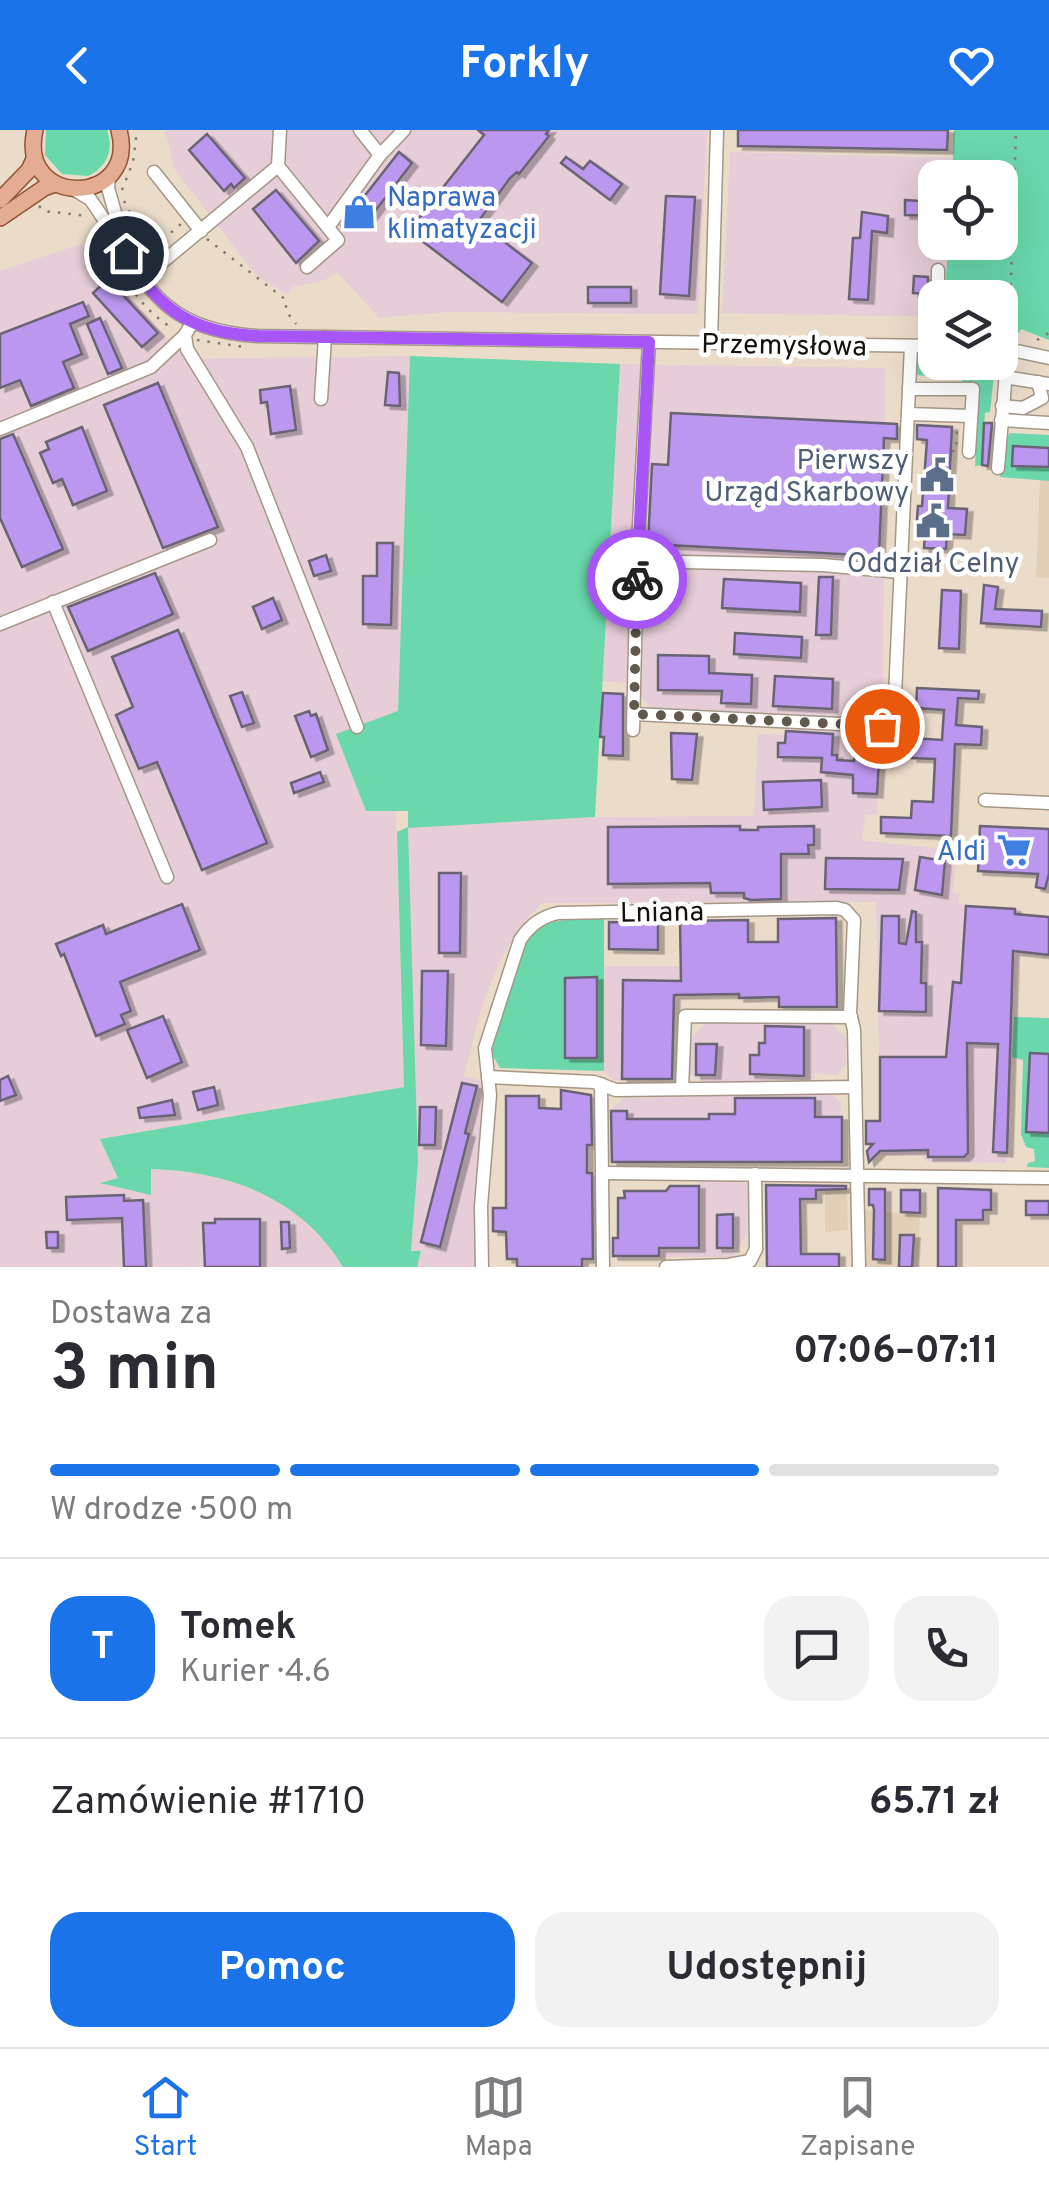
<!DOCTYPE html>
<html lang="pl">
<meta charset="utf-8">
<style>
:root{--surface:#fff;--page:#f2f2f3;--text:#2b2b33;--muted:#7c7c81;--line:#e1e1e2;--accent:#1a73e8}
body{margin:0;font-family:Overpass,sans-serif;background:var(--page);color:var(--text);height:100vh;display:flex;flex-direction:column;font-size:38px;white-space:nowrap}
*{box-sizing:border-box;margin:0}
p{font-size:32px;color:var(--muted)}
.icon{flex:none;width:55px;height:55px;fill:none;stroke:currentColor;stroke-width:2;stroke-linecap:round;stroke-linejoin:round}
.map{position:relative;height:1137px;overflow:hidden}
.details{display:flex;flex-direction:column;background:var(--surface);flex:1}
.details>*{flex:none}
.fabs{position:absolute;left:918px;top:30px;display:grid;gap:20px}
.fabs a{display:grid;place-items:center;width:100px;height:100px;border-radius:20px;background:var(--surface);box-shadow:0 10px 40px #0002;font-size:50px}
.pin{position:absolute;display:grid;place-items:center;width:85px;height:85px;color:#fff;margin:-42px;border:5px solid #fff;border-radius:50%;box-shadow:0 2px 10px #0007}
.courier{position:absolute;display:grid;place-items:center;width:100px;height:100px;margin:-50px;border:8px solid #a855f7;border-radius:50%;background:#fff;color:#222;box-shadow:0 2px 12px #0007}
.overview em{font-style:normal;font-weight:700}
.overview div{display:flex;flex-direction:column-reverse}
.overview{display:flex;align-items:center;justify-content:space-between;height:170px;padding:0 50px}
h1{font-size:65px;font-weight:700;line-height:75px}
.bar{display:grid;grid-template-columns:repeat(4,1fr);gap:15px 10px;align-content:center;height:120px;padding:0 50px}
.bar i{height:12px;border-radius:8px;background:var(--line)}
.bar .current{background:var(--accent)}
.bar p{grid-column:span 4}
.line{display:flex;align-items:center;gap:25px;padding:0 50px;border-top:2px solid var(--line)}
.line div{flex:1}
.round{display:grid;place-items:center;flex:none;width:105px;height:105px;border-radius:30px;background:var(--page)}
.primary-button{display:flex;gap:20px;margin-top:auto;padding:20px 50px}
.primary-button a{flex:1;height:115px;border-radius:30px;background:var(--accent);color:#fff;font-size:40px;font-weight:700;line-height:115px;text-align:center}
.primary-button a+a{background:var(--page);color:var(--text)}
header{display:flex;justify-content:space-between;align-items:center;height:130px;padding:0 50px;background:var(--accent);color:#fff;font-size:45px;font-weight:700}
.tabs{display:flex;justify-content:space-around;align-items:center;height:140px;border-top:2px solid var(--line);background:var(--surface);font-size:28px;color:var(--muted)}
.tabs a{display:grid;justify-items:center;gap:5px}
.tabs .current{color:var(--accent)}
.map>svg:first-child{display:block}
.built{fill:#e2cfb6}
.industrial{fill:#e6cdd8}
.green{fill:#6ad8ab}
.building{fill:#bc97ef;stroke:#6a6375;stroke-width:2.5;filter:url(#shadow)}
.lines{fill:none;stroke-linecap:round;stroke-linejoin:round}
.minor-casing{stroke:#a49786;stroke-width:15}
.major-casing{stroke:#905335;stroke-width:18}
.path{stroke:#82786c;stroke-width:2.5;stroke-dasharray:2.5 8;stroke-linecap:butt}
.minor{stroke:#fff;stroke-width:12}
.major{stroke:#e4ad93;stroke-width:15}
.done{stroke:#61584e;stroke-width:10;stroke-dasharray:0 18}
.route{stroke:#a855f7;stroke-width:12}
.labels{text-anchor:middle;stroke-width:9;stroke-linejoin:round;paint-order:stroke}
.shop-label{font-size:28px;fill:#366cbe;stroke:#fff;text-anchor:start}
.street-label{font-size:28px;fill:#16110b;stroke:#fff}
.service-label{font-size:28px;fill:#4e5e75;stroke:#fff;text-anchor:end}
</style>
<header><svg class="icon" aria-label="back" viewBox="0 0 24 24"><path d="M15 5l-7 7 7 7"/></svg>Forkly<svg class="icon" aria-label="heart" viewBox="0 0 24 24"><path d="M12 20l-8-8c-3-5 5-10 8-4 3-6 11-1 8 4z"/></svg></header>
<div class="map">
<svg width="1049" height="1137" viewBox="0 0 1049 1137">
<defs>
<filter id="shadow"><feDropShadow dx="5.5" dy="3.5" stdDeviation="0" flood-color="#0004"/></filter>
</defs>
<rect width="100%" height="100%" fill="#ebdcca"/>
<g class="built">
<path d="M1040,350L1049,351V448L1036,447Z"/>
<path d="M825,1060H847L848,1100L825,1102Z"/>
<path d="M865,1080L920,1085L918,1137H865Z"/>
</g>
<g class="industrial">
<path d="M165,0H707L698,184L448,182L379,188L337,142L325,150L293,157L287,165L256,145L175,40Z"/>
<path d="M730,22L953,28L952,47L935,48V112L948,113L945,167L935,168V187L722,183Z"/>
<path d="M81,114L186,229L410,226L398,581L366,681H396L404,957L100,1009L119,1049L103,1052L151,1064V1039L193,1040L223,1048L281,1071L331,1116L343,1137H0V141Z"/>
<path d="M620,234L885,238L883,587L877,590L653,579L639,565L638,554L602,551Z"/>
<path d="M786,597L863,601L880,611L877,684L865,685L862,710L957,721L953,763L960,764L958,774L1020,779L1006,1033L927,1032L922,1025H881L876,772L542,773L519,798L499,833L481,879L464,946L482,951L487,961L476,1057V1137H417L421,1122L411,1121L418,1031L408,697L603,687L754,686L758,604L785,605Z"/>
<path d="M605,836H681V864L674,865L673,950H613L604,941Z"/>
<path d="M706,893L832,894L846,908V934L837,945L815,943L814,949L705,953L690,944V909Z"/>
<path d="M735,965H833L841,973L842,1032H609V981L624,968Z"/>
<path d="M699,1050L748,1053L750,1100L732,1127H659V1121L700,1120Z"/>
</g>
<g class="green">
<path d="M46,0H107C114,20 107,37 88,46L62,44L45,25Z"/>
<path d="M954,0H1049V210L1021,199L1019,203L1011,201V190L1000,189V168L945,167L948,113L1000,112V48L952,47Z"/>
<path d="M410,226L620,234L595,687L408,698L418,1031L411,1121H421L417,1137H343C302,1068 228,1041 151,1039V1065L100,1053L118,1048L100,1009L404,957L397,702L408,697V681H366L336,604L398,581Z"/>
<path d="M916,232L957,233V248L915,245Z"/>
<path d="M997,233L1000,243L994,244L990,282L985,283L982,335L975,336L977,299L968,295L970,281L978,272L979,258L962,256L963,234Z"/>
<path d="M1010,303L1049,305V351L1000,347L1005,309Z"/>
<path d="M604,789V941L500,938L491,923L526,810C545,785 575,790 604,789Z"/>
<path d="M1014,887L1049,888V1038L1027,1037L1028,1033L1035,1031L1034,1019L1026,1017L1021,1004L1023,930L1012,927Z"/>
</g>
<g class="building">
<path d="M478,0H549L546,4L549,6L519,44L517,42L510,48L478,92L532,133L502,172L409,101L484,5Z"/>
<path d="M738,0H948L947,20L738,16Z"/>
<path d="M207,4L245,48L234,58L231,54L224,61L189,20Z"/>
<path d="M399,22L412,33L369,89L361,80L341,96Z"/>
<path d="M566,27L583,39L590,31L622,54L610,70L561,33Z"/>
<path d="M276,60L319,111L296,133L253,79Z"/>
<path d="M666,66L695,67L689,166L660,164Z"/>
<path d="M905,70L935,72V86L905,85Z"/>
<path d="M862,82L888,86L887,103L872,101L868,170L849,169L853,108H860Z"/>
<path d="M914,146L928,147V164L913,163Z"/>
<path d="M108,149L158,203L142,217L93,163Z"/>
<rect x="588" y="157" width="43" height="16"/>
<path d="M83,172L89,186L70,194L82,224L63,232L74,258L31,276L20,250L0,258V204Z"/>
<path d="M100,188L122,238L108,244L87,194Z"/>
<path d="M388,242L399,243L400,276L385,275Z"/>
<path d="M158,253L218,397L163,418L104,275Z"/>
<path d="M290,256L296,300L271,304L267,272L261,273L260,260Z"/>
<path d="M671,283L897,294V309L884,308L879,426L648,414L652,334L668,335Z"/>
<path d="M984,293H992L988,336L982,335Z"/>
<path d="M917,295L952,297L948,378L967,379L965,405L947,404L946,419L924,418L925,404L916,403L918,376H922L927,310L917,309Z"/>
<path d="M82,297L107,361L73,375L62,349L53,353L40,323L49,319L46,312Z"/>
<path d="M13,304L63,419L22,437L0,388V309Z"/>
<path d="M1013,316L1049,318V337L1012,336Z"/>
<path d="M377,413H393L391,495L363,494V446H377Z"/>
<path d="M326,425L331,441L314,446L309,431Z"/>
<path d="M155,443L173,484L88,521L68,477Z"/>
<path d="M819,447H833L831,505H816Z"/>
<path d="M724,449L801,453L800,482L722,478Z"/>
<path d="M984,455L998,457L995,479L1042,481L1041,497L981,493Z"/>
<path d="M942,460L961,461L959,519L939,518Z"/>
<path d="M273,468L282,490L262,499L253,477Z"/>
<path d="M178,500L267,713L202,740L157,632L139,639L116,585L133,577L112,527Z"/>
<path d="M735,503L802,507L801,528L734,524Z"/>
<path d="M658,525L709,526V543L752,545L751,574L721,573L722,561L658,560Z"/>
<path d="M775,546L833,549L832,579L773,576Z"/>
<path d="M917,558L979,561L978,569L958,568L956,595L982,597L981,615L955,614L951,706L881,703V687L911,688L912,671L933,672L935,629L912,628L913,608L942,610L944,580L916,578Z"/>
<path d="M242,562L254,593L242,597L230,566Z"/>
<path d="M603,563L623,564V626L603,625L604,607H600Z"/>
<path d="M309,581L311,586L316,584L328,620L311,627L295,586Z"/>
<path d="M786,601L833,604L832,625H837V630L854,631L855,615L880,616L877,664L853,663V645L821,642L822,628L778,627V613H785Z"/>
<path d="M671,603L697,604L692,650L672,649Z"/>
<path d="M320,642L324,652L294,663L291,653Z"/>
<path d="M821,650L822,677L764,680L763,652Z"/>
<path d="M740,696V700H758V697L814,696V715H808L809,724H781V769L751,770L744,768V763H711L710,753L608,754V697Z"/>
<path d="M980,696L1049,699V744L1045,759L1036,757L1038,744L978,741Z"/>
<path d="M920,727L945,731L942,765L915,760Z"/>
<path d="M826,728L903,729L899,760L825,759Z"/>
<path d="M439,743H461L460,823H439Z"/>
<path d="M182,774L200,820L120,852L131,881L121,885L125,894L96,906L64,824L61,826L56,814L103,795L106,804Z"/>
<path d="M966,776L1015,779V784L1049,787V825L1013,821L1007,1023L993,1022L998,914L967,913L968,1023L964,1027H928V1020L880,1021L869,1032L867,1021L873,1014H866V991H880V927H946L953,852L961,853Z"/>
<path d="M912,781L916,782V812H922L921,853H926V882L879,881L882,786H899V813L906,814Z"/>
<path d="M836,788L837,877H779V867L739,868V864L674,865L672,949H622L623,850L681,851L680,791L748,790V812H778V789Z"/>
<path d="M609,792L658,793V820L609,819Z"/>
<path d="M422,841H448L446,916L421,915Z"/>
<path d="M597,847V928H565V848Z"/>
<path d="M163,886L182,932L147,948L127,900Z"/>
<path d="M765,896L804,897V946L750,944V925H759V913H765Z"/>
<path d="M696,914H717L715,945H696Z"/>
<path d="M1030,923L1049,924V1003L1026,1002Z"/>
<path d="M8,946L16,965L0,971V950Z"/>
<path d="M462,953L477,956L465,1003L469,1004L440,1117L421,1112Z"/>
<path d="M214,957L218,975L198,980L193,962Z"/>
<path d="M561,960L591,965L592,1015H587V1043H592L593,1129H582V1137H517V1129H507L506,1102L493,1101V1078H506V966H539V978L561,979Z"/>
<path d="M735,968H815V987H842V1032H612L611,981H627V989H709V984H735Z"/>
<path d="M172,970L175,985L140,988L138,978Z"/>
<path d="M420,977H436L435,1015H419Z"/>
<path d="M766,1055L846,1056V1059L816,1060V1069H800L801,1124H839V1137H767Z"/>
<path d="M670,1056H699V1118H659V1126H613V1108H618V1068H625L624,1061H666Z"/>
<path d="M938,1058L991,1060V1080H983V1090H956V1137H938Z"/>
<path d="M869,1059H885V1130L873,1129L874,1080L873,1075H869Z"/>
<path d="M901,1060H920V1083L901,1082Z"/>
<path d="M124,1065V1071L143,1070L146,1137H124L122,1088L67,1090L66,1067Z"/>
<rect x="1026" y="1071" width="23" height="14"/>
<path d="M733,1084V1118H717V1085Z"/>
<path d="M215,1089H260V1137H205L203,1093H215Z"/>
<path d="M281,1092H289L290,1118L282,1119Z"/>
<path d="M46,1102H58V1118H47Z"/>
<path d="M900,1105H914L912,1137H899Z"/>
</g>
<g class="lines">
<g class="minor-casing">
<g id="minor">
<path d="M380,25L404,0"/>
<path d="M278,36L338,110L307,137"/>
<path d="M154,42L201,101"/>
<path d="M109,47L108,58L126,121"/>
<path d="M75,60L90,69C143,143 152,200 257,206L935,216"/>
<path d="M328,97L380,25L360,0"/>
<path d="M142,149L278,36L280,0"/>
<path d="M938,168V140"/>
<path d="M192,193L185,205L187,219L247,317L357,597"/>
<path d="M711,212L717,0"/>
<path d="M1003,218L1049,228"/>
<path d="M1004,247L1049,254"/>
<path d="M909,259H973L969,322"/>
<path d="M321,269L325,207"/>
<path d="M1002,276L1023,278L1042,268L1038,252"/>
<path d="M909,284L971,286"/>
<path d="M1001,290L1049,293"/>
<path d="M0,299L151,237L185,205"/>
<path d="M998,338L1008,218"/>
<path d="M637,431L823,435L900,442"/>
<path d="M53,472L167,747"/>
<path d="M0,494L210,410"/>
<path d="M634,584L882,596L894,587L911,216"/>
<path d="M633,600L637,431L649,212"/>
<path d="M985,670L1049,673"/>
<path d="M488,947L594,952L616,960L855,957"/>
<path d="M601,954L603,1137"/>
<path d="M682,959L685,886L851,887"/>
<path d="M603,1043L1049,1048"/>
<path d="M482,1137L481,1076L490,965L485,918L520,810C530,795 541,787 558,783L837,778L845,780L854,790L850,883L854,900L859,1137"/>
<path d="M666,1137L728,1135L750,1131L756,1119L755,1044"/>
</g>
</g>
<g class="major-casing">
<g id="major">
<path d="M35,0C17,79 139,77 119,0"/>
<path d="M0,70L29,40L34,29"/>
<path d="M0,88L44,58L55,54"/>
</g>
</g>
<g class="path">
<path d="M122,60L133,32L137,0"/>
<path d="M124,71L143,108L160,112L181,94"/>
<path d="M39,76L44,81L88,86"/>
<path d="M207,109L286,170V181L296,194"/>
<path d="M120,137C132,163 148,183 172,198"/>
<path d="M1009,208L1016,0"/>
<path d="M197,210L244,217"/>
<path d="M1037,210L1049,203"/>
<path d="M959,246L960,232"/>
<path d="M952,321H956L957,299"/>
</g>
<use href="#minor" class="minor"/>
<use href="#major" class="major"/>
</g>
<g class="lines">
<path class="done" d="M637,449L634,584L882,596"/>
<path class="route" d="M126,123C157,180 193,203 258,206L649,212L637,449"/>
</g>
<defs>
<g id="shop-bare" transform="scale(2.7)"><path d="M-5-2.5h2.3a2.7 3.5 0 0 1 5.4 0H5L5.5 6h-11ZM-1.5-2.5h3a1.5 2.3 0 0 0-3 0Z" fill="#3f7fe0" stroke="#fff" stroke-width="2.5" paint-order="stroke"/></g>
<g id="civic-bare" transform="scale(2.7)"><path d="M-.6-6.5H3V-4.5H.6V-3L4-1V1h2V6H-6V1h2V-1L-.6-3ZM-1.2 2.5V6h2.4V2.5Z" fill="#5c6f8a" stroke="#fff" stroke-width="2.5" paint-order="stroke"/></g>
<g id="supermarket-bare" transform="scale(2.7)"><path d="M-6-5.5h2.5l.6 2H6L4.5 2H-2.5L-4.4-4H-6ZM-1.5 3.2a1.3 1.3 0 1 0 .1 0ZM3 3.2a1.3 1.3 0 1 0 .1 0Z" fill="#3f7fe0" stroke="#fff" stroke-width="2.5" paint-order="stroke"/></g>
</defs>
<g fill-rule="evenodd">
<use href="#shop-bare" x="359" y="82"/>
<use href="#civic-bare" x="937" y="345"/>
<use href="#civic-bare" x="933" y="391"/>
<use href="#supermarket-bare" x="1014" y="720"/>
</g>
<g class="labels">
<g class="shop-label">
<text x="387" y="76">Naprawa<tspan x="387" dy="32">klimatyzacji</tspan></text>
<text x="986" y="730" text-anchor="end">Aldi</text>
</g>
<g class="street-label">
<text transform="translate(784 214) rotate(1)" y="10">Przemysłowa</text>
<text transform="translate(662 781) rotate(-1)" y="10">Lniana</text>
</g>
<g class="service-label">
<text x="909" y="339">Pierwszy<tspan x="909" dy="32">Urząd Skarbowy</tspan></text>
<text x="933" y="442" text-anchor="middle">Oddział Celny</text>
</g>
</g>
</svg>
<div class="fabs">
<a><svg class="icon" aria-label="locate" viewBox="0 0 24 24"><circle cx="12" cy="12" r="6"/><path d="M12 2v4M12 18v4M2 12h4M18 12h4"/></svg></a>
<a><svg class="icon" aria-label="layers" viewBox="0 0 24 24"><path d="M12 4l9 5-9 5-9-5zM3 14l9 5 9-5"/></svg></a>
</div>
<div class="pin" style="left:882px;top:596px;background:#ea580c"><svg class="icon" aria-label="bag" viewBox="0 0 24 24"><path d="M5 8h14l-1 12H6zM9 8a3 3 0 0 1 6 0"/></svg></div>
<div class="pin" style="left:126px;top:123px;background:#1f2937"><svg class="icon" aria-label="home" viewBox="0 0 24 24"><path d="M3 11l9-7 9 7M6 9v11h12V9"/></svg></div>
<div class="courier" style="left:637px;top:449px"><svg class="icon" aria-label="bike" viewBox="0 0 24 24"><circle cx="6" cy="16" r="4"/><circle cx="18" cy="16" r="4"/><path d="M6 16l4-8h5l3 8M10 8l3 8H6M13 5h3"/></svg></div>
</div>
<section class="details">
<div class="overview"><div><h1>3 min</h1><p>Dostawa za</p></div><em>07:06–07:11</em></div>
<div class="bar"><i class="current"></i><i class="current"></i><i class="current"></i><i></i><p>W drodze · 500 m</p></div>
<div class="line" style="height:180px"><b class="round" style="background:var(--accent);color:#fff">T</b><div><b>Tomek</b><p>Kurier · 4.6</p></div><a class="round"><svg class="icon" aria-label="chat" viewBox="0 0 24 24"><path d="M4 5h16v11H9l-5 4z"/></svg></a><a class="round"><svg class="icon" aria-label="phone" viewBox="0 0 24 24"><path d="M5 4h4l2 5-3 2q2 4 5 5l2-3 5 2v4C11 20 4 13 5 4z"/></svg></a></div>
<div class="line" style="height:130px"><div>Zamówienie #1710</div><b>65.71 zł</b></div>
<div class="primary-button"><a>Pomoc</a><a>Udostępnij</a></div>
</section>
<nav class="tabs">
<a class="current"><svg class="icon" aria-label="home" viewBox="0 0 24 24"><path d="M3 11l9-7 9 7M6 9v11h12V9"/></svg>Start</a>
<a><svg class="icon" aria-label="map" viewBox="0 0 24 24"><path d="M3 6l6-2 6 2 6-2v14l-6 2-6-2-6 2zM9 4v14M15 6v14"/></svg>Mapa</a>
<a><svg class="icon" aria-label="saved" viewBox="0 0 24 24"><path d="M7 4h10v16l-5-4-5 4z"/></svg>Zapisane</a>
</nav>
